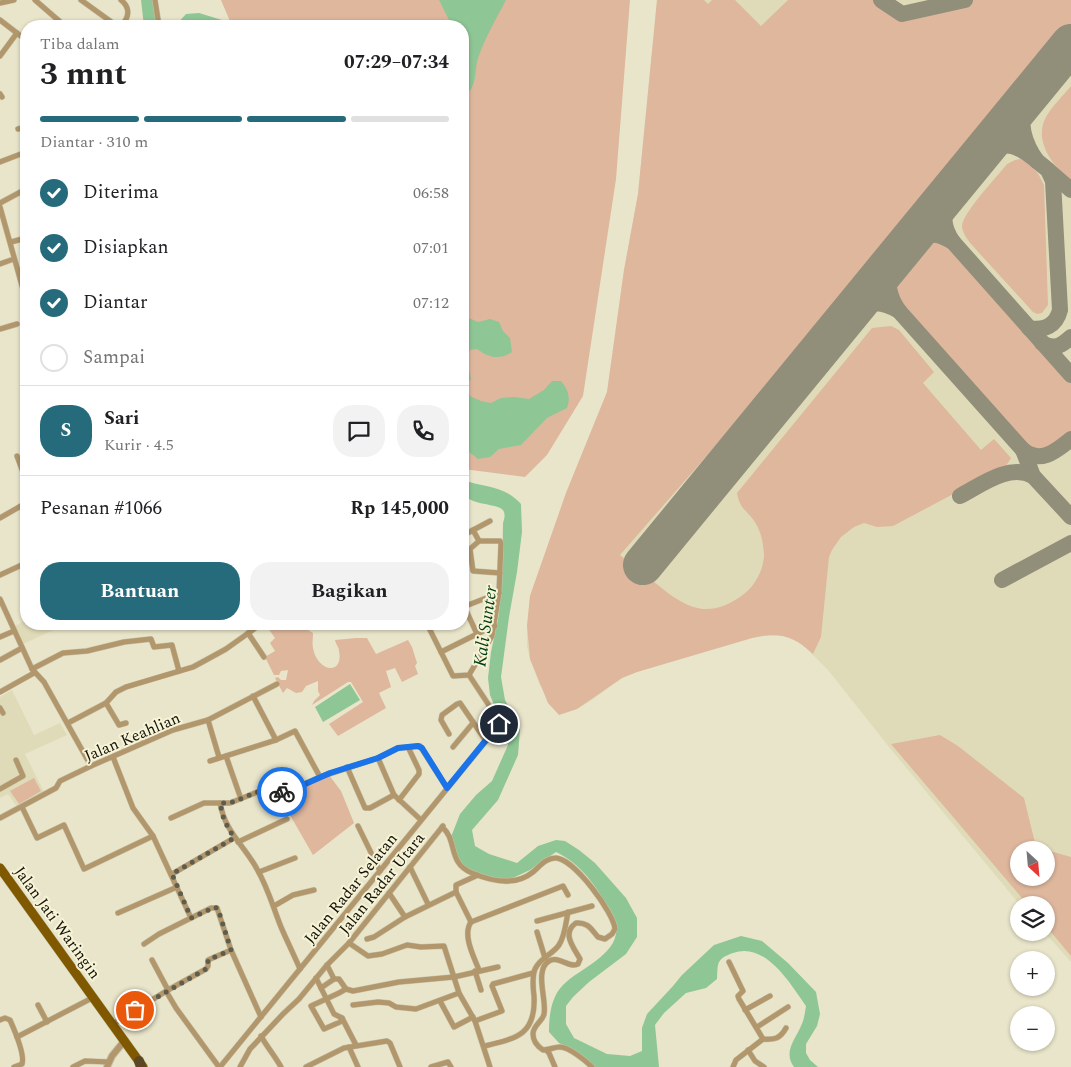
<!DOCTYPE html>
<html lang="id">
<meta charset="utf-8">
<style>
:root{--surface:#fff;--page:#f2f2f2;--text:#202124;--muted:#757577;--line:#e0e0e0;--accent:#266b7b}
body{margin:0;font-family:Spectral,serif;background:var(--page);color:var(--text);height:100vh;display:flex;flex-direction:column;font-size:19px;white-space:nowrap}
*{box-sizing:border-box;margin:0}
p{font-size:16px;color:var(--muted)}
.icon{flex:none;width:28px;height:28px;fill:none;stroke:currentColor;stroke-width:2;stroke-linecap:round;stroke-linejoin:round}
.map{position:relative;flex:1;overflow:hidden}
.panel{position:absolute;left:20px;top:20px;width:449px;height:610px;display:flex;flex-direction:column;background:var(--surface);border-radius:20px;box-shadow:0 1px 4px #0004}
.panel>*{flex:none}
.needle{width:32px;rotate:154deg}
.controls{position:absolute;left:1010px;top:841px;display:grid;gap:10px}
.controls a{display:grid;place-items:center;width:45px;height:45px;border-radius:50%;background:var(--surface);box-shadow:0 1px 4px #0004;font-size:25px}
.pin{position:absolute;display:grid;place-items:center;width:42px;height:42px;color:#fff;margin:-21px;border:2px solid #fff;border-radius:50%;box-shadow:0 1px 5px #0007}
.courier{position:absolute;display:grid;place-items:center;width:50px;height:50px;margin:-25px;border:4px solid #1a73e8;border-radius:50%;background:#fff;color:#222;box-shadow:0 1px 6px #0007}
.summary em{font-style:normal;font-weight:700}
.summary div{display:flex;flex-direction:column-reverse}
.summary{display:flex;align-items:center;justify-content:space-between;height:85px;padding:0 20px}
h1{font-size:32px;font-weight:700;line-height:38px}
.bar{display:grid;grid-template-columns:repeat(4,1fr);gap:8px 5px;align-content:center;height:60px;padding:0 20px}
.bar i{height:6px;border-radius:4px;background:var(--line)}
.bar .selected{background:var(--accent)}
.bar p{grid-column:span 4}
.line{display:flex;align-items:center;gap:12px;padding:0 20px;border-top:1px solid var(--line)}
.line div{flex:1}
.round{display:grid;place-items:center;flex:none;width:52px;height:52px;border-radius:20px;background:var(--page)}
ol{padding:0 20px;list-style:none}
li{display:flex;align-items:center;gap:15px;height:55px}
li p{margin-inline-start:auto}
li .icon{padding:5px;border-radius:50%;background:var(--accent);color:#fff;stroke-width:4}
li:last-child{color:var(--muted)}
li i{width:28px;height:28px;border:2px solid var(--line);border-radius:50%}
.cta{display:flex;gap:10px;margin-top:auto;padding:10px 20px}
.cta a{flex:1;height:58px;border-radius:20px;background:var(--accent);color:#fff;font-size:20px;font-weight:700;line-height:58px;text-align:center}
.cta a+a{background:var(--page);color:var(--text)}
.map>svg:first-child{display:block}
.built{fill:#dfdbb8;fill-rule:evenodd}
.green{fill:#deb79d;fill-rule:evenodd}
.water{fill:#8fc695}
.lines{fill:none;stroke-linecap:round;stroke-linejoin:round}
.taxiway{stroke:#918e7a;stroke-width:16}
.runway{stroke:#918e7a;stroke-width:40}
.minor-casing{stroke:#c7c3ab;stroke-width:6}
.tertiary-casing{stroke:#c7c3ab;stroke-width:8}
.primary-casing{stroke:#c7c3ab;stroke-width:10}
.motorway-casing{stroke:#c7c3ab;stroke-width:11}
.minor{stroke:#b2976c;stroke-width:5}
.tertiary{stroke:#b2976c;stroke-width:6}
.primary{stroke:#7f5800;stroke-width:9}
.motorway{stroke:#5d4723;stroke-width:10}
.done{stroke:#5e5c4c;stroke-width:5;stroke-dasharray:0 9}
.route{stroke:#1a73e8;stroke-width:6}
.labels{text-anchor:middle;stroke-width:4;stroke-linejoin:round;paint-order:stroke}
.street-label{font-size:16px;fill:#131208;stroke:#f6f3d7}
.water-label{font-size:18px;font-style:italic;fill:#003e11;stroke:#f6f3d7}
</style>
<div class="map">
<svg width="1071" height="1067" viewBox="0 0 1071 1067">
<rect width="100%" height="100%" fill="#e9e5ca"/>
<g class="built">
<path d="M657,0H1071V962L1045,933L1046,932V905H1020L889,747L828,670L801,643L787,636L769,635L752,638L637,672L622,678L592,700L577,709L570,711L540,686L530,659L527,646V626L530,596L566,493L607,392L624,270L638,194ZM1019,850H1046V878H1019Z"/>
<path d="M26,620V624H67L23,644L15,626Z"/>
<path d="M12,690L34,735L60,723L67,735L25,754L44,792L17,807L8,794L0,798V697Z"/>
</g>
<g class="green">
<path d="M221,0H630L616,179L583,396L547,455L525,477L463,469L462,26H232Z"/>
<path d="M657,0H704L708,4L712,0H735L761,26L788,0H883L893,9L902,14L961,0H1071V39L620,555C631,564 642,573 653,581C684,607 707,622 744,594C756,585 764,568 764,554C763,544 762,534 756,524C749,511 740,511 737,493L872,328L891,326L899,330L934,372L923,383L981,450L994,439L1011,458L1006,466L893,526L877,527L864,523L854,527L841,537L832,550L829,557L821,637L813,654C793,635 779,632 752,638L637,672L622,678L577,709L559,715L548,703L530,659L527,626L530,596L566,493L607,392L624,270L638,194Z"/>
<path d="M1071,86V181C1053,166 1033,141 1046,117C1052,106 1063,96 1071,86Z"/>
<path d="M1020,159C1034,164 1038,173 1044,185L1048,305L1042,313L1037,314L1033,312L971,244C967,239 963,233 962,227C961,214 998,176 1007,164L1015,160Z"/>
<path d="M928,234L943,236L953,242L1071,375V439C1058,450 1045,462 1027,454L894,304L888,284L890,265L911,239Z"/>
<path d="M265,624H309L307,625L308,630L313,633C313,638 312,644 313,648C317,672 344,676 339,651C339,647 336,645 335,640L356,638H367L376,654L408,640L412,647L417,663L415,666L418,674L402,682L395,668L386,671L391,687L379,693L386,708L338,736L329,724L363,702L351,682H348L312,705L314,701L320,695L318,691V681L306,686L302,692L296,693L287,688L283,693L275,678L278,677L281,680H286L288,670L281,671L279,675H274L265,657L275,651L270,643L275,638Z"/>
<path d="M940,735L958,746L1024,798L1036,847L1071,857V956L1046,926V905H1028L891,744ZM1019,850H1046V878H1019Z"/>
<path d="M329,775L341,791L354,823L313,855L290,815L284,798Z"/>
<path d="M34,778L41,791L19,804L10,791Z"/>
</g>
<g class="water">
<path d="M141,0H155L159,26H144Z"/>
<path d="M439,0H506C496,19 485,38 478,58C474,71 478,89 463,96L462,26H452Z"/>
<path d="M199,13L222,20L225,26H175L186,14Z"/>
<path d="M462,315L478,322L490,319L499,322L503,331L510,338L512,352C499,360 489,358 477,349L470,350L466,358L471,379L466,385L470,396L481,401L491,403L501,398L514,397L529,399L544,390L552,381H561C568,390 571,397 567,408L547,418L521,445L499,449L490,457L478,459L463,447Z"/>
<path d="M463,480C485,488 504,485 521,504L522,532L517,572L509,617L501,677L505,700L520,730L518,755L498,800L472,830L475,846L489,854L517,863L538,846L556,840L565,841L579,850L595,863L626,898L637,918V937L626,954L589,982L573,997L566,1006V1024L574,1038L607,1054L630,1056L642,1051V1028L647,1014L673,986L682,975L714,945L741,936L762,941L788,963L816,992L820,1014L817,1026L806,1044V1053L810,1060L818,1067H794C783,1052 795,1040 801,1026C804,1020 805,1013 806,1006C790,983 765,941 733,953C716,959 718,963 717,979L706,988L686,993L664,1013L655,1025L659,1067H595L573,1049L559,1043L549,1032C549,1016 551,997 563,985C583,965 631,951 612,913C610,908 605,903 602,897C589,877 578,863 556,852L530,870L504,882L469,871L455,856L451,837L460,814L476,795L492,781L508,745L504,729L490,695L488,678L491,652L498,619L502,582L503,523C509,506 497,507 485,504C478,503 470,500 463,496Z"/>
<path d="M350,684L360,700L323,722L315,707Z"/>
</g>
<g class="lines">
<g class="taxiway">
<path d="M881,0L902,14L965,0"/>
<path d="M984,150C1010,142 1016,144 1037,161C1023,142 1020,124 1023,102"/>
<path d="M1049,171L1071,190"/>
<path d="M911,239C929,233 937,232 953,242C942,227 943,214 947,195"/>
<path d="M953,242L1071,375"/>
<path d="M899,311L1023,450L1033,476L1071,517"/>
<path d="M850,313C869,302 879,299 899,311C888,296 887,283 890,265"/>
<path d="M1029,328C1044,331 1056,326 1060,310L1053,181L1048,170L1037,161"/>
<path d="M1042,343C1055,350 1061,346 1071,337"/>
<path d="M1023,450C1041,465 1057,450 1071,439"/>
<path d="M960,496C981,485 1009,463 1033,476"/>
<path d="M1002,580L1071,543"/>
</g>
<path class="runway" d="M643,565L1071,44"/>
<g class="minor-casing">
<g id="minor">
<path d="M35,0L65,26"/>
<path d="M81,0L117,26"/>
<path d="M121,0C131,8 129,18 121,26"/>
<path d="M155,0L159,26"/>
<path d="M0,3L14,0"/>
<path d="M0,20L26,40"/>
<path d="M0,56L17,33"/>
<path d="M0,94L2,97"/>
<path d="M18,129L26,127"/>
<path d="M0,162L26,152"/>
<path d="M0,203L26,189"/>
<path d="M0,207L26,300"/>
<path d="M11,242L26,238"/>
<path d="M0,264L11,260"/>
<path d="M0,329L17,324"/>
<path d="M17,456L26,480"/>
<path d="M0,518L26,503"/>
<path d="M473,530L479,541L470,549L473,571L500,573"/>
<path d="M462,536L490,521"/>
<path d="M0,575L26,563"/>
<path d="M0,599L32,669L44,682L91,766"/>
<path d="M463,607L499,593"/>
<path d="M427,624L453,676L469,675L492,636L499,593L501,543L500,541H479"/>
<path d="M248,633L264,657"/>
<path d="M477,634L495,626"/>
<path d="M0,637L14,631"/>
<path d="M441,652L477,634L464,606"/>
<path d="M0,660L22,648"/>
<path d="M32,669L63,653L87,651L124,642L151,639L154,647L172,645L179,671"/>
<path d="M0,692L34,673"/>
<path d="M253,696L276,740"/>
<path d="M106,703L119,725L126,723"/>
<path d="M0,708L3,713"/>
<path d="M208,720L219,757"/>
<path d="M68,723L106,703L116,692L126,687L193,667L206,660L226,649L261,624"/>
<path d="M449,734L441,720L442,715L457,704L460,703L486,741"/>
<path d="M453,747L473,723"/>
<path d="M226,756L241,799"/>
<path d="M113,757L133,808L153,836L191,918"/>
<path d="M378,758L394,795L421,820"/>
<path d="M210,761L276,740L295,731L320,777L378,758L398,748L420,746L447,788"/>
<path d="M347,767L365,808H370L394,795"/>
<path d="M0,789L23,776L16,760"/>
<path d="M399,800L419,774V770L408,747"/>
<path d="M220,803C225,832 244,845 257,869C268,888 273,907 281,927C287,941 294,955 300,969"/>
<path d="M22,807L37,838L64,825L84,869L153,836"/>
<path d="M0,818L56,788L60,781L91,766L173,730L208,720L277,684"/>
<path d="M171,818L204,803H230L275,785L285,793L320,777"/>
<path d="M358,826L380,871"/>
<path d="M442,827C458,840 447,863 472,873C491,881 515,887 533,872C540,866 546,858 555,858C573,857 614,913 615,929L612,934L605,939L598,937C591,929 588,922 576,923C561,933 574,948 580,959L578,964C569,969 559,955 549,961C534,970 547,1000 544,1014C543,1021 533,1025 533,1034C533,1041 537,1046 543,1050C549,1050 554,1047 560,1047C569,1047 586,1061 592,1067"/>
<path d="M238,842L287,819"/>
<path d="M410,867L428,904"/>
<path d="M259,872L295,858"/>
<path d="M172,874L234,838"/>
<path d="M456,892L471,922"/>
<path d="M389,893L405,917"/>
<path d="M274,906L293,895L314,890"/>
<path d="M118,913L177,887"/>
<path d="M537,921L592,906"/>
<path d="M537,932L545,958"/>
<path d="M367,939L374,937L405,917L456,892V885L478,875"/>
<path d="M349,943L368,956L382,954L407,945L421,947L444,946L459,993L475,1021L490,1067"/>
<path d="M144,944L159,934L211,908H217L231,950L261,1017"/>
<path d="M152,960L168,990"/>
<path d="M729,962L743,991L738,996L739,999L763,1039"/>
<path d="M327,965L334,979H339L346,989L353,991L399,982L454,977L498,967"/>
<path d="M479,970C474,957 462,935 471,922L563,886L568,895"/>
<path d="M475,971L481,990"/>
<path d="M316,978L334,1014L342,1018L356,1045"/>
<path d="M321,988L334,979"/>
<path d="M166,991L176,1008L219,1067"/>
<path d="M440,1001L454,1027L473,1017"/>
<path d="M38,1005L47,1022"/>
<path d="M353,1005L378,1002L389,1003L396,1007L416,1009L459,993"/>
<path d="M745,1010L770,996"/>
<path d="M342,1018L340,1022L324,1029L311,1006L339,993L346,989"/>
<path d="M0,1020L5,1018L10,1020C14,1029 25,1055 22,1064L14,1067"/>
<path d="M475,1021L502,1011L492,986L493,984L533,973"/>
<path d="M113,1024L168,990L206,969L208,966V960L231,950"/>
<path d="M757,1027L788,1007"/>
<path d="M261,1036C267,1047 275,1056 281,1067"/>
<path d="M17,1037L94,997"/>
<path d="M485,1046C518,1038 536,1034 534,996C533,988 532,977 535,969C540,958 553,954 559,945C565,936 566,922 568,912"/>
<path d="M349,1047L358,1067"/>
<path d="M546,1050L549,1053L555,1067"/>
<path d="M748,1050L755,1061L764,1067"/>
<path d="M73,1067L85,1061L109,1062"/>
<path d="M220,1067L499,725L494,713L469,675"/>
<path d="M240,1067L250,1049L283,1014L299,999L327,965L349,943L443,826"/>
<path d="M306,1067L344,1048L387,1041L390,1043L400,1067"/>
<path d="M431,1067L448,1062L451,1067"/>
<path d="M733,1067L736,1060L763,1039C774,1040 780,1039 786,1028"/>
</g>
</g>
<g class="tertiary-casing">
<path id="tertiary" d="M107,1067L112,1056L125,1040"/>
</g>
<g class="primary-casing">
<path id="primary" d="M0,868L143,1067"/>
</g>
<g class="motorway-casing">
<path id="motorway" d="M139,1061L141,1067"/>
</g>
<use href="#minor" class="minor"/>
<use href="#tertiary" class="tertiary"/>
<use href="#primary" class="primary"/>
<use href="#motorway" class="motorway"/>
</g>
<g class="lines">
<path class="done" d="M135,1010L206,969L208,966V960L231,950L218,909L215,907L191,918L172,874L234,838L224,820L220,803H230L275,785L282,792"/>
<path class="route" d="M282,792L285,793L330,773L378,758L398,748L418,746L422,748L447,788L499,724"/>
</g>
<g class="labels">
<g class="street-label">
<text transform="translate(132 736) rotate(-23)" y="6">Jalan Keahlian</text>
<text transform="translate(381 883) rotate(-51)" y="6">Jalan Radar Utara</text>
<text transform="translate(350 888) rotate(-51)" y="6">Jalan Radar Selatan</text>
<text transform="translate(58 922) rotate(54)" y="6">Jalan Jati Waringin</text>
</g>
<g class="water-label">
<text transform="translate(485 626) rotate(-82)" y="6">Kali Sunter</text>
</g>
</g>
</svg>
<div class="controls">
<a><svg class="needle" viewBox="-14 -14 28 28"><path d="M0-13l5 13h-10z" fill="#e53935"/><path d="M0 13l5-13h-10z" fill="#757577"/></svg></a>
<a><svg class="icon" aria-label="layers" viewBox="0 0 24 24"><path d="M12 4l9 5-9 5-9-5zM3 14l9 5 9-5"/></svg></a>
<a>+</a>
<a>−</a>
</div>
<div class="pin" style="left:135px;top:1010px;background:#ea580c"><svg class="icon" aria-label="bag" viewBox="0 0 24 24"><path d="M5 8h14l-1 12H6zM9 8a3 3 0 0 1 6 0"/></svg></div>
<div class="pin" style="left:499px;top:724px;background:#1f2937"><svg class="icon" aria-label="home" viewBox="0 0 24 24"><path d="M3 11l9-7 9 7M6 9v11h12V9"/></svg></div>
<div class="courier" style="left:282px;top:792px"><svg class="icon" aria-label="bike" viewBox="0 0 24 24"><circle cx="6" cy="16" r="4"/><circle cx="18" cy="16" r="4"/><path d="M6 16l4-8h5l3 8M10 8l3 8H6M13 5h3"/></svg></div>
<section class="panel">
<div class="summary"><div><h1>3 mnt</h1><p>Tiba dalam</p></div><em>07:29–07:34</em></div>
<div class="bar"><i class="selected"></i><i class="selected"></i><i class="selected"></i><i></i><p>Diantar · 310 m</p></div>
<ol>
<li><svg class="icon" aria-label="check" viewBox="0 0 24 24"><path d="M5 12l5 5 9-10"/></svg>Diterima<p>06:58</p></li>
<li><svg class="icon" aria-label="check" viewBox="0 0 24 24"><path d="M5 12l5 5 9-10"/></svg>Disiapkan<p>07:01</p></li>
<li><svg class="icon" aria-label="check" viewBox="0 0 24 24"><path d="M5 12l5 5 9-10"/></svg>Diantar<p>07:12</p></li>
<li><i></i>Sampai</li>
</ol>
<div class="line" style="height:90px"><b class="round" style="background:var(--accent);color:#fff">S</b><div><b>Sari</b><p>Kurir · 4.5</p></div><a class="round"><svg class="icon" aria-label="chat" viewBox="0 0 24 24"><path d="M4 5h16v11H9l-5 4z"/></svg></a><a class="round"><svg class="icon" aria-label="phone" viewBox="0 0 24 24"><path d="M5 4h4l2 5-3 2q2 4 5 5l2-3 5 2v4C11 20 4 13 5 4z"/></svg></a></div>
<div class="line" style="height:65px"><div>Pesanan #1066</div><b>Rp 145,000</b></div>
<div class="cta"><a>Bantuan</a><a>Bagikan</a></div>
</section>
</div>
